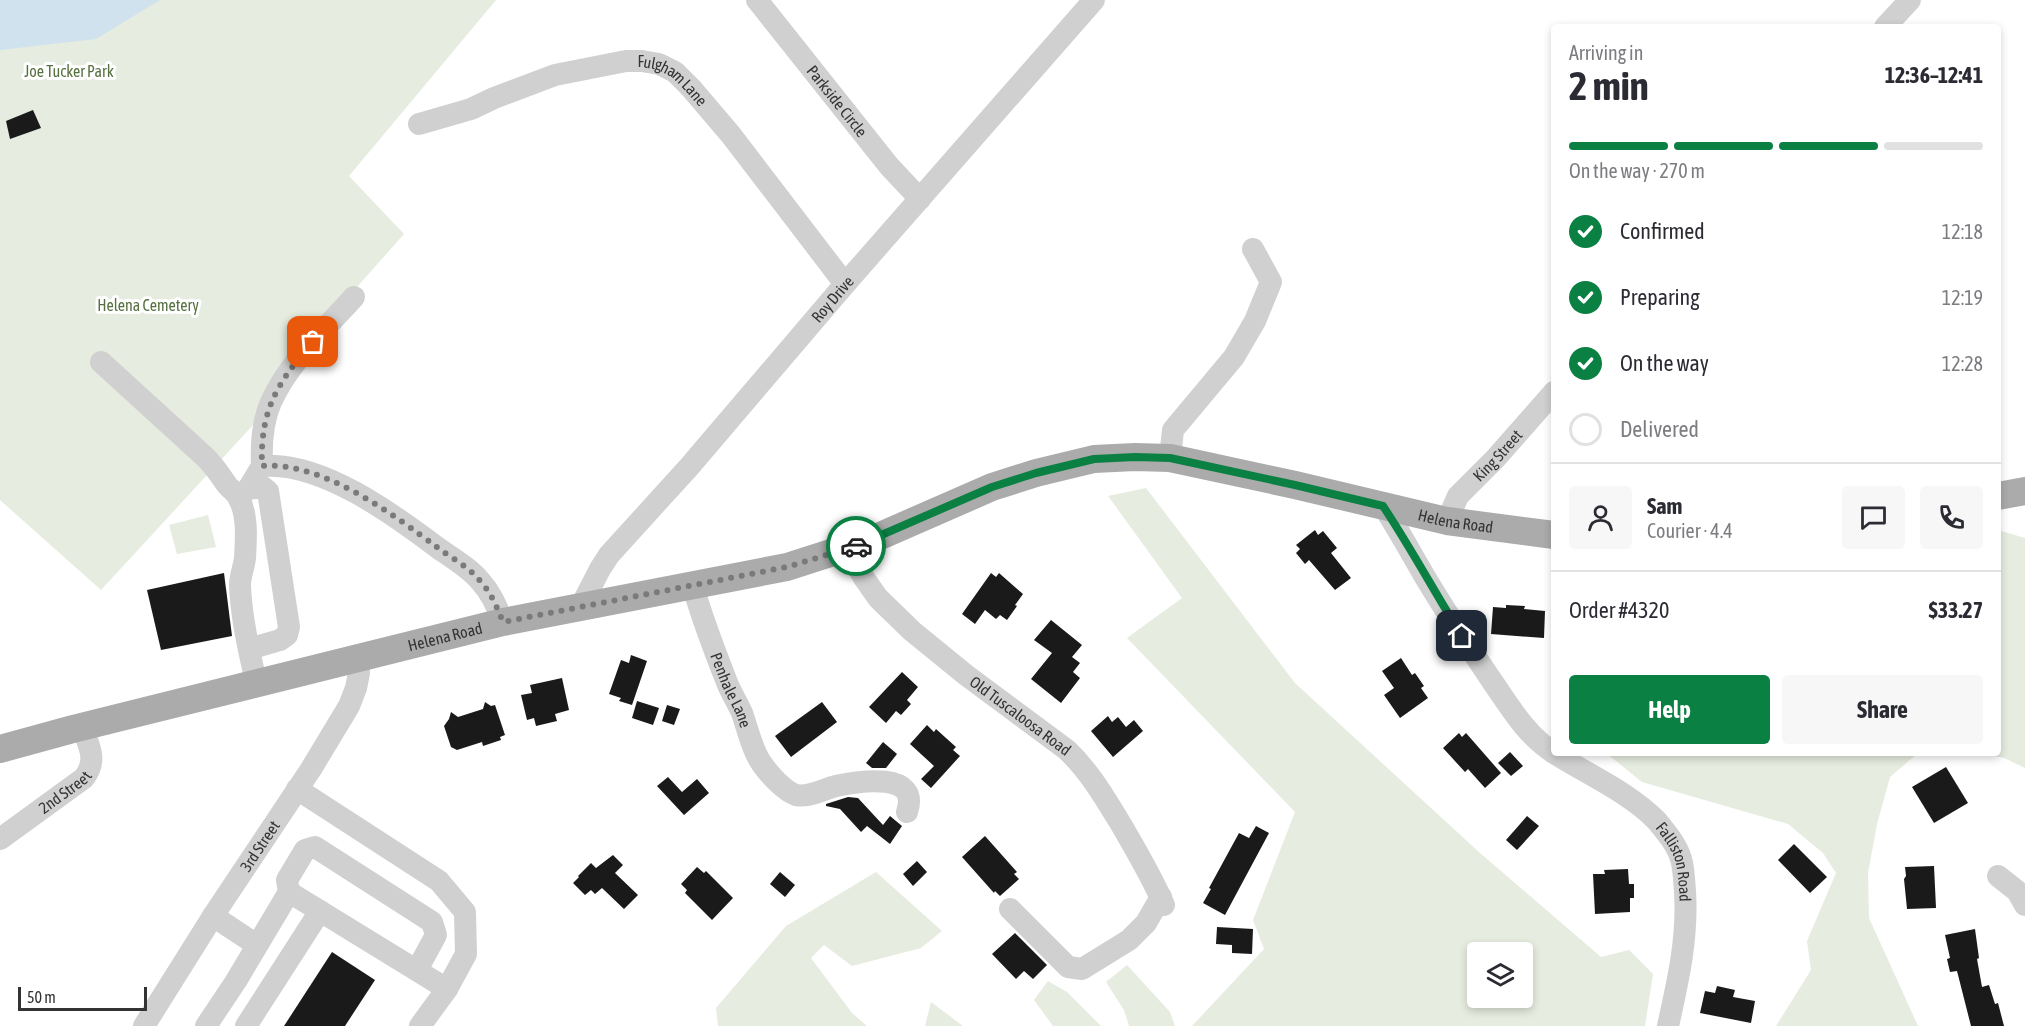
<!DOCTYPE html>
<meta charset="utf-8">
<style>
:root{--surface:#fff;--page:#f7f7f7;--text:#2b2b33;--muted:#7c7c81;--line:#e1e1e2;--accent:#0b8043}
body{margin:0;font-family:"Asap Condensed",sans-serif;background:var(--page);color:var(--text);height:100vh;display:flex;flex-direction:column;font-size:22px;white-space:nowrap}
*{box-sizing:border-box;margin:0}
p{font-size:20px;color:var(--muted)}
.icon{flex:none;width:33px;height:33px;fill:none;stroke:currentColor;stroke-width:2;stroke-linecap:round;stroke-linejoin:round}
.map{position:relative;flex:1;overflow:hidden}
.panel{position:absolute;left:1551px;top:24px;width:450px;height:732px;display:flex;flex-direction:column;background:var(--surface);border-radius:6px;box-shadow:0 3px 9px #0003}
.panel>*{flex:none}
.controls{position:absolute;left:1467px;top:942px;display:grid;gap:12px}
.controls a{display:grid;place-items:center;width:66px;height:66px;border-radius:6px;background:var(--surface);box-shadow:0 3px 9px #0003;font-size:30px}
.scale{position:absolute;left:18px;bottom:15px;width:129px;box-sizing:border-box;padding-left:6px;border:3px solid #333;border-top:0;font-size:16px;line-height:21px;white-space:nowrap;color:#333;-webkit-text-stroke:4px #fff;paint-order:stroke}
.pin{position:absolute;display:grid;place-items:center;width:51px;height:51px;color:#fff;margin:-26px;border-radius:12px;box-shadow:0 3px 9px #0006}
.courier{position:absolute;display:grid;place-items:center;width:60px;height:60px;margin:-30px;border:4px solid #0b8043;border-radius:50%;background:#fff;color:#222;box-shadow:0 2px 8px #0007}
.headline em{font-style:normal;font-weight:700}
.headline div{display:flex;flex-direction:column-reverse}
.headline{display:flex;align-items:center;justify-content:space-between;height:102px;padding:0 18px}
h1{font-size:39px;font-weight:700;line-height:45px}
.bar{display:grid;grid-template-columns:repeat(4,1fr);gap:9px 6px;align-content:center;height:72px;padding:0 18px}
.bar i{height:8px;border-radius:4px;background:var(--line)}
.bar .on{background:var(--accent)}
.bar p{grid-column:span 4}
.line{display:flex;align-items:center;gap:15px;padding:0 18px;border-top:2px solid var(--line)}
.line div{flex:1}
.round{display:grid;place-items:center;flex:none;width:63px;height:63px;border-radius:6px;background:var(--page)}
ol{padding:0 18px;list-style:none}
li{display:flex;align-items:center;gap:18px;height:66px}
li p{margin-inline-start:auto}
li .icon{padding:6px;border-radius:50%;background:var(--accent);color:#fff;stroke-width:4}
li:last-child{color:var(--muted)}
li i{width:33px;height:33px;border:3px solid var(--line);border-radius:50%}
.button{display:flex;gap:12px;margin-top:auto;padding:12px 18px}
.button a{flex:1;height:69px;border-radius:6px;background:var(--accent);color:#fff;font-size:24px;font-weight:700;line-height:69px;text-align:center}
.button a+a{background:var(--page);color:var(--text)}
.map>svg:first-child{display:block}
.green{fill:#e6ecdf;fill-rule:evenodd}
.water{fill:#cfe2ee}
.building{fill:#1a1a1a}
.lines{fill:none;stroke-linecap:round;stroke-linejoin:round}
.minor{stroke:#d0d0d0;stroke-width:22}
.major{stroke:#ababab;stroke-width:28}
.done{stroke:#7a7a7a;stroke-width:6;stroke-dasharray:0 10.8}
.route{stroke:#0b8043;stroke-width:8}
.labels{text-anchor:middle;stroke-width:6;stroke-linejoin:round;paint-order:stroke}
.park-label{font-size:16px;fill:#56703f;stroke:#fff}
.street-label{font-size:16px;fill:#333;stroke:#fff}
</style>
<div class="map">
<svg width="2025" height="1026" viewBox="0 0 2025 1026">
<rect width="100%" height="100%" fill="#fff"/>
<g class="green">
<path d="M0,0H496L349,176L404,234L278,376L254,424L101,590L0,500Z"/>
<path d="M1146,488L1295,683L1480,853L1601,957L1629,950L1653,974L1645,1026H1192L1264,949L1253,920L1295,812L1127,638L1182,598L1108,496ZM1478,952H1522V998H1478Z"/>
<path d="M208,515L216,547L177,554L169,525Z"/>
<path d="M1998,530L2025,538V768L2004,758L1978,753H1998Z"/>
<path d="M1606,753H1918L1890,777L1877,824L1868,873L1869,918L1918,1026H1776L1811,970L1807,941L1836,873L1823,853L1788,824L1642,782Z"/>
<path d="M876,872L942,931L921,948L852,966L824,945L811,958L852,1013L867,1026H718L716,1008L786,926Z"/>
<path d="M1127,965L1170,1012L1175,1026H1129L1124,1010L1106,982Z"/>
<path d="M1048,981L1067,992L1101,1026H1053L1034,1000Z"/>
<path d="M931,1002L963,1026H925Z"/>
</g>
<path class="water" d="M0,0H160L96,39L0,50Z"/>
<g class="building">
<path d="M33,110L41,128L10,139L6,121Z"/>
<path d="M1315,530L1318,535L1323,531L1337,548L1331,553L1351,578L1335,590L1309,560L1305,564L1296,553L1300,549L1296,545Z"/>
<path d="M224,573L232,636L161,650L147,590Z"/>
<path d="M991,573L996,577L999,573L1023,594L1015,605L1017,606L1007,620L1000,615L996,619L985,610L975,624L962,614Z"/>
<path d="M1506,605L1525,606L1524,609L1545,611L1544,638L1491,634L1493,607L1506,608Z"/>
<path d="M1051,620L1082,645L1072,657L1080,663L1073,672L1080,678L1061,703L1031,679L1052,653L1034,640Z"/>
<path d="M631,655L647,661L632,705L619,701L621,698L609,694L621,660L629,663Z"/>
<path d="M1401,658L1412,675L1415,673L1424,686L1421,688L1428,698L1400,718L1384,695L1394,688L1382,671Z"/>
<path d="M902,672L918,687L907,700L911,704L901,715L896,711L886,723L869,707Z"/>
<path d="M562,678L569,710L555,714L557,721L536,726L534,718L527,720L521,695L532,693L530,685Z"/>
<path d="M637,701L659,708L653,725L632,718Z"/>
<path d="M485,702L491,706L495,705L505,735L500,737L501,740L483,746L482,742L457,750L451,747L444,726L449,719L451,712L458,717L483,709Z"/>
<path d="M822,702L837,722L791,757L775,736Z"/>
<path d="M667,705L680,709L674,725L662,721Z"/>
<path d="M1108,716L1112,722L1118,717L1126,727L1134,720L1143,731L1113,757L1091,731Z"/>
<path d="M927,725L934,732L936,729L956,747L953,750L960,756L931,788L921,779L934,766L910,744Z"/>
<path d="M1459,733L1462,737L1466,733L1501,773L1485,788L1468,769L1465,772L1443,748Z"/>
<path d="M883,742L897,754L886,768H872L866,763Z"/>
<path d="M1510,752L1523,766L1511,776L1498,763Z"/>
<path d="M1946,767L1968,803L1934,823L1912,787Z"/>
<path d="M668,777L682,792L697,779L709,793L684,815L657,786Z"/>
<path d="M848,797L858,798L883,825L890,816L902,826L890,844L867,826L861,832L840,809L826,806V804Z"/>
<path d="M1527,816L1539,826L1517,850L1506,840Z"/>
<path d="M1256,826L1269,833L1225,915L1203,903L1211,889L1209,888L1239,833L1249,838Z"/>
<path d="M985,836L1017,872L1014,874L1019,879L1000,896L995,891L994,893L962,857Z"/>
<path d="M1794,844L1827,877L1810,893L1778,860Z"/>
<path d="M613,855L623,865L615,873L638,895L624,909L602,888L595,894L591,890L585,895L573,883L579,877L578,876L591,863L596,868Z"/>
<path d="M917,861L927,872L913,886L903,874Z"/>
<path d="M1934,866L1936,908L1907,909L1904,879L1906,876L1905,867Z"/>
<path d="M697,867L704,873L706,871L733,898L712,920L685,893L687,890L681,884Z"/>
<path d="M1628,869L1629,884H1634V898H1630V912L1595,914L1593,874H1605L1604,870Z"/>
<path d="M780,872L795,885L785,897L770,884Z"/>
<path d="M1217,927L1253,929L1252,954L1232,953V945L1216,944Z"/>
<path d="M1975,929L1979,958L1977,959L1982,987L1989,985L1995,1004L1998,1003L2004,1026H1971L1957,971L1950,972L1947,959L1950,958L1945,935Z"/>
<path d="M1015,933L1047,965L1033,979L1024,971L1016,979L992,954Z"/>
<path d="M332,952L375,980L345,1026H284Z"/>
<path d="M1717,986L1735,990L1733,997L1755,1001L1751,1023L1700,1013L1705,991L1715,993Z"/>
</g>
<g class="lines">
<g class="minor">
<path id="s1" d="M757,0L889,166L920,199"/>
<path d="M1885,27L1910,0"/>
<path id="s2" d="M419,124L471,109L494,98L555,75L626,61H642L659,64L675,72L691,88L731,135L845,284"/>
<path d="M101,362L204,456C214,465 220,475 227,485C231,490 237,493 239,499C248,515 246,540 245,558C244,567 240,576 240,585C241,618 249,653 257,685"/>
<path d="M1170,458L1173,430L1234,357L1255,321L1271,282L1253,249"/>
<path d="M262,466C261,444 262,422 271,402C289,362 325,329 354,297"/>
<path d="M248,489L262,466C321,461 393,514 438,548C452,558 470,568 481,582C492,594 497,608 503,622"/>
<path d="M240,495L248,489L263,487L268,491L289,627L287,635L280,640L249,649"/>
<path d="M1383,506C1398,529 1411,553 1425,577C1446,612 1469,647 1492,681C1510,707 1526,735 1554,753"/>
<path id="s3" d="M1447,521L1458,496L1495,459L1554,392"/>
<path id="s4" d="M847,549L864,578L878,598L912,631L966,675L1067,750C1090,772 1105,798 1122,826C1137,852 1152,877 1164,905"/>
<path id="s5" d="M693,586C702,619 715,652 728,685C732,694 738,704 742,713C748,730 752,750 762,764C769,774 784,791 796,795C808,798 824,789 836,786C859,781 921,771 907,812"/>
<path id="s6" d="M581,606L600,569L609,555L689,467L845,284L1094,0"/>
<path id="s7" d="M1554,753C1587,774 1630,793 1657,821C1666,832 1677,845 1681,859C1684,869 1684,881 1685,891C1688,938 1678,981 1668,1026"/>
<path d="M297,789L439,881L465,912L466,954L447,989L420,1026"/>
<path id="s8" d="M0,839L84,778C98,760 89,746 82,727"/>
<path d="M1998,876L2017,891L2025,905"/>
<path d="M1010,909L1068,967L1082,969L1129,940L1146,923L1161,897"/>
<path d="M213,916L257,945"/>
<path d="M417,970L436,935L432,922L315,847L305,850L287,880L289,892L447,989"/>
<path id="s9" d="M144,1026L213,916L311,769L349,706L356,688L359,673V659"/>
<path d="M206,1026L236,981L289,892"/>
<path d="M246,1026L320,911"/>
</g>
<g class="major">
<path d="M1998,496L2025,491"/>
<path id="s10" d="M0,749L73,729L503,622L787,567L871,540L992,487L1036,473L1094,459L1135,457L1170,458L1295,485L1447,521L1554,535"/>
</g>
</g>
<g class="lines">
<path class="done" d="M313,342C277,383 260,410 262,466C321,461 393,514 438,548C452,558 470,568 481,582C492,594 497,608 503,622L787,567L856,546"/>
<path class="route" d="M856,546L992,487L1036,473L1094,459L1135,457L1170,458L1295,485L1383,506C1411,548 1435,593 1462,636"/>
</g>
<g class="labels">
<g class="park-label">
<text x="69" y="77">Joe Tucker Park</text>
<text x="148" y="311">Helena Cemetery</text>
</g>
<g class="street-label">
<text dy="6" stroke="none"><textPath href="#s2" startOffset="270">Fulgham Lane</textPath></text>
<text dy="6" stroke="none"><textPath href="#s1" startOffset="129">Parkside Circle</textPath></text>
<text dy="6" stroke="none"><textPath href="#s6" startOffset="398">Roy Drive</textPath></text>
<text dy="6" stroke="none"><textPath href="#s3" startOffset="84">King Street</textPath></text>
<text dy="6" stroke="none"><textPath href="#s10" startOffset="1503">Helena Road</textPath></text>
<text dy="6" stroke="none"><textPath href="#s10" startOffset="459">Helena Road</textPath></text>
<text dy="6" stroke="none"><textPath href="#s5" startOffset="111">Penhale Lane</textPath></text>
<text dy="6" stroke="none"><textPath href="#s4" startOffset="243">Old Tuscaloosa Road</textPath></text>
<text dy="6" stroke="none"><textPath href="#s8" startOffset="80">2nd Street</textPath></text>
<text dy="6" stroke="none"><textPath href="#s9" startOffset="214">3rd Street</textPath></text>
<text dy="6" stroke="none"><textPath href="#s7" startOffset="170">Falliston Road</textPath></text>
</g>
</g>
</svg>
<div class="controls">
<a><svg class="icon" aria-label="layers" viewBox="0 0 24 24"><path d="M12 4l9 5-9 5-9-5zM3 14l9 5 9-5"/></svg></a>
</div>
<div class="scale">50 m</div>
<div class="pin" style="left:313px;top:342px;background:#ea580c"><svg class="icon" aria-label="bag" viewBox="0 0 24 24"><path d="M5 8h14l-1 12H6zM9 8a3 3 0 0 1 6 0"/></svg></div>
<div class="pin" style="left:1462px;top:636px;background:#1f2937"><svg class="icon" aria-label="home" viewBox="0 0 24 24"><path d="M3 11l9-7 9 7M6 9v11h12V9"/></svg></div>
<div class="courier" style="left:856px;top:546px"><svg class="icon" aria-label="car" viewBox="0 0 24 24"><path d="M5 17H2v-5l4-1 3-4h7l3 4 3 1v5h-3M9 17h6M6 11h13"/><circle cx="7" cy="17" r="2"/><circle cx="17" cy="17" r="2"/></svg></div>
<section class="panel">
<div class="headline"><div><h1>2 min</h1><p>Arriving in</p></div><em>12:36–12:41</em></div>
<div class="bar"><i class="on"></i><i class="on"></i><i class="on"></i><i></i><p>On the way · 270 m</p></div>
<ol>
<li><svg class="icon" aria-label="check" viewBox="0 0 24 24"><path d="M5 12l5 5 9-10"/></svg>Confirmed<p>12:18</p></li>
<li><svg class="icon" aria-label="check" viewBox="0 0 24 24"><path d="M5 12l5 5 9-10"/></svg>Preparing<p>12:19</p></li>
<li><svg class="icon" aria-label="check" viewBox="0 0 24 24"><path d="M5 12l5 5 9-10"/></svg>On the way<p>12:28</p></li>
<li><i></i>Delivered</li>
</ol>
<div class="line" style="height:108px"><a class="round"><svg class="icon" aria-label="person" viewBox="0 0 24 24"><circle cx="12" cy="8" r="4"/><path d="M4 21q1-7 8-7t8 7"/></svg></a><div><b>Sam</b><p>Courier · 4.4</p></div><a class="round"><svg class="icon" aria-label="chat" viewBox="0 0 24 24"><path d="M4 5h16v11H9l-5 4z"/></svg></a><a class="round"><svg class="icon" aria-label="phone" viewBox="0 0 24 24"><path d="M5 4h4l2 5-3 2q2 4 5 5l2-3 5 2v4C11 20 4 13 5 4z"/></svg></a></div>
<div class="line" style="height:78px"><div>Order #4320</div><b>$33.27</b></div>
<div class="button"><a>Help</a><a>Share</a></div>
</section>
</div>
